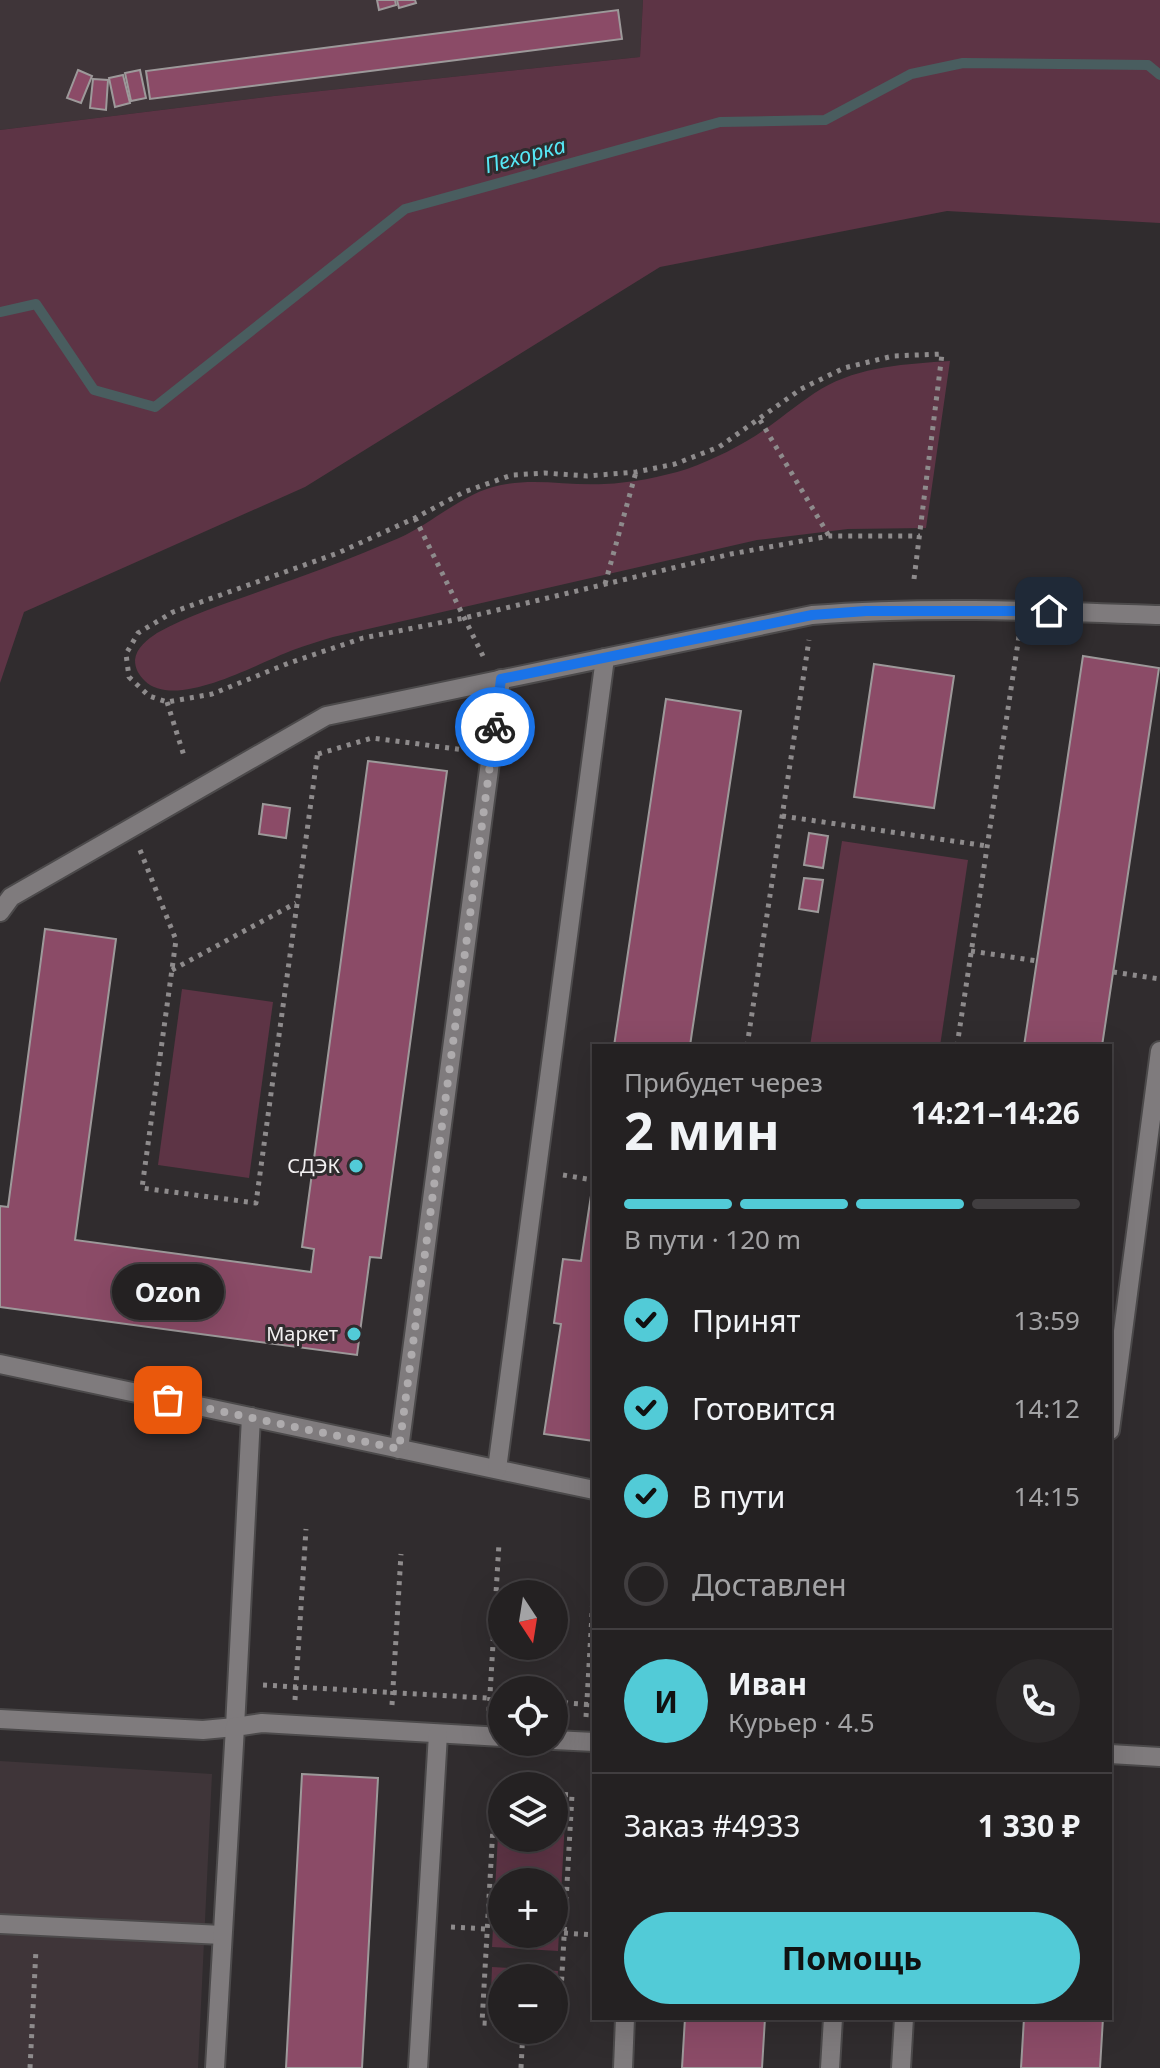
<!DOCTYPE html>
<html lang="ru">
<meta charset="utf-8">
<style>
:root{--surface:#242122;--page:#2c292a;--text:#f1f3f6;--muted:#a3a3a5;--line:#413e40;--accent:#52cbd7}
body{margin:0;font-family:"Noto Sans",sans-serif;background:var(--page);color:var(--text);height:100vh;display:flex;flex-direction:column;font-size:30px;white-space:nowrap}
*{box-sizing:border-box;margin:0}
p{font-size:26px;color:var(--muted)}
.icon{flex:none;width:44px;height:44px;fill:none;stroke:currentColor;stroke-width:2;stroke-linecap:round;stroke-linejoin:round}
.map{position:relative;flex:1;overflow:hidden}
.drawer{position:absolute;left:592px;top:1044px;width:520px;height:976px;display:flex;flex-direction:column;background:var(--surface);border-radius:0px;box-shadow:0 8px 32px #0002,0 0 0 2px var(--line)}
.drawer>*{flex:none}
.needle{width:52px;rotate:168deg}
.buttons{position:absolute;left:488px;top:1580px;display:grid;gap:16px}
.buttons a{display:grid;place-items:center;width:80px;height:80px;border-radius:50%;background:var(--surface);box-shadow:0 8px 32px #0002,0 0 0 2px var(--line);font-size:40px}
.pin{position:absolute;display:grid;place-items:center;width:68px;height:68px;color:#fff;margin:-34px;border-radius:16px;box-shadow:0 4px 12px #0006}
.courier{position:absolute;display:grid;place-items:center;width:80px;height:80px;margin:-40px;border:6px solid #1a73e8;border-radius:50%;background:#fff;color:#222;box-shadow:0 2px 10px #0007}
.bubble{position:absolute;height:56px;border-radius:28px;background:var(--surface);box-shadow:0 8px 32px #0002,0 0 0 2px var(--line);font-size:26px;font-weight:700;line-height:56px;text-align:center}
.headline em{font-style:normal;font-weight:700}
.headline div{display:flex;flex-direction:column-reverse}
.headline{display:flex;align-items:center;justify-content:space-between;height:136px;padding:0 32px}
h1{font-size:52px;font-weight:700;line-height:60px}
.bar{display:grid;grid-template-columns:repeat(4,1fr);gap:12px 8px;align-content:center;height:96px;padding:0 32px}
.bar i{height:10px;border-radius:6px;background:var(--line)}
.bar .current{background:var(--accent)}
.bar p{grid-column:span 4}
.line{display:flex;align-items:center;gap:20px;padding:0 32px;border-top:2px solid var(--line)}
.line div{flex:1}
.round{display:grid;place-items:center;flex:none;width:84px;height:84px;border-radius:42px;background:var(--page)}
ol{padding:0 32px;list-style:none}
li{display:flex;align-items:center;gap:24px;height:88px}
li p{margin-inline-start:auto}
li .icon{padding:8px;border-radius:50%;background:var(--accent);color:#111;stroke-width:4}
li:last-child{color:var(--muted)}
li i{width:44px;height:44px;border:4px solid var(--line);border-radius:50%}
.primary-button{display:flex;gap:16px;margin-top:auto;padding:16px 32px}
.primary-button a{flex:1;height:92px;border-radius:48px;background:var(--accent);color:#111;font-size:32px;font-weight:700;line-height:92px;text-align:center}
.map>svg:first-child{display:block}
.built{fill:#3f3539}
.green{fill:#5d3445;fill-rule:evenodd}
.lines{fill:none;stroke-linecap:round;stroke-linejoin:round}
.stream{stroke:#495d5f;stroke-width:10}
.building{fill:#8b4b67;stroke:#9d999a;stroke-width:2}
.lane-casing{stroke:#4c4a4b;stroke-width:22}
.path{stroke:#8e8b8c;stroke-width:5;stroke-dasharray:4 6;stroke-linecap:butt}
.lane{stroke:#7f7b7d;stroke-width:18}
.done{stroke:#aeabad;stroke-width:8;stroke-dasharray:0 14.4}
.route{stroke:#1a73e8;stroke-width:10}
.poi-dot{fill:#52cbd7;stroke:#302c2e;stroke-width:3}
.labels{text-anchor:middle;stroke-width:6;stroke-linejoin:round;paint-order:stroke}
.poi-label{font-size:20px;fill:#f2f0f1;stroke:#302c2e;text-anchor:end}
.water-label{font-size:22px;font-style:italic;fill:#56e8f6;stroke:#302c2e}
</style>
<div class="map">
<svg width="1160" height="2068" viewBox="0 0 1160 2068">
<rect width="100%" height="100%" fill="#302c2e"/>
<g class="built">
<path d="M0,0H643L640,57L274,96L0,130Z"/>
<path d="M0,1761L212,1774L198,2068H0Z"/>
</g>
<g class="green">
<path d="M643,0H1160V223L947,211L660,267L305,487L24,612L0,683V130L274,96L640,57Z"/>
<path d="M950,361L926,528L848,529L757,540L333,637C320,641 306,645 293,650C260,662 176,711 145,681C139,675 135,669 135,660C136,648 148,639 157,633C189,615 224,604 258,592C306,575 353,558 399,538C433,523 464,492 501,485C536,478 569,486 604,484C631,483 661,477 687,469C715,459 743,445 767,428C785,415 803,400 821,389C860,366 907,364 950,361Z"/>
<path d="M842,841L968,860L940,1046H810Z"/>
<path d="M182,989L273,1002L249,1178L158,1165Z"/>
<path d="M500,1797L502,1838H554V1800L566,1801L558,1951L492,1947ZM554,1882V1934H502V1882Z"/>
<path d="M492,1967L558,1971L555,2022L554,1978H502V2019L490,2018Z"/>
</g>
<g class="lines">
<path class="stream" d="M0,312L36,304L94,390L155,407L405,209L720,122L825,120L911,74L963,63L1148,65L1160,75"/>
</g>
<g class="building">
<path d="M377,0H395L396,5L379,10Z"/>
<path d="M397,0H415L416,3L399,8Z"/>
<path d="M618,10L622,39L150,99L146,71Z"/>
<path d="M78,70L92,76L81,103L67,98Z"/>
<path d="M140,70L146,98L131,101L125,73Z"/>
<path d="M123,75L130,103L115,107L109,78Z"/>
<path d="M93,79L108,80L106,110L90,108Z"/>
<path d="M1083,656L1159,668L1102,1046H1024Z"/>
<path d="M874,664L954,676L934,808L854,797Z"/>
<path d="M666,699L741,711L692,1032L690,1046H614Z"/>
<path d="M368,761L447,771L381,1258L370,1257L357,1355L0,1307V1206L8,1207L45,929L116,939L75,1240L311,1272L314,1249L302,1247Z"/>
<path d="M263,804L290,808L286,838L259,834Z"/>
<path d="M809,833L828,836L823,868L804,865Z"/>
<path d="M804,878L823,880L818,912L799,909Z"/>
<path d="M594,1176V1441L544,1434L561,1324L554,1323L563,1259L581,1261Z"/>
<path d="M302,1774L378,1778L362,2068H286Z"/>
<path d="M685,2018H765L762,2068H682Z"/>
<path d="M1024,2018H1103L1100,2068H1021Z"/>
</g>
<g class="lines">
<g class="lane-casing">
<g id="lane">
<path d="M0,912L11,897L326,716L812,615C928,606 1044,611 1160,615"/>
<path d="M0,1364L594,1490"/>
<path d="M1110,1430L1160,1051"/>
<path d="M399,1449L501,679"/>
<path d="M497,1469L605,658"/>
<path d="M0,1719L203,1730L235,1727L251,1417"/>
<path d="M554,1740L594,1742"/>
<path d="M1110,1754L1160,1757"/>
<path d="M0,1924L222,1935"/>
<path d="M215,2068L235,1727L262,1723L502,1737"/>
<path d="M418,2068L438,1734"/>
<path d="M623,2068L625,2018"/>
<path d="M830,2068L833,2018"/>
<path d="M901,2068L904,2018"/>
</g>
</g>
<g class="path">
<path d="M760,420L829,536"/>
<path d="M415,518L483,656"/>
<path d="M914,579L942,354L893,356L844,368L801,389L719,447L675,464L636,472L587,476L545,473L512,475L464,492L415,518L338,553L173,612L138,633L126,654L129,677L149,696L167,702L212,694L289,663L363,638L464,618L731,554L829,536H920"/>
<path d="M605,584L636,472"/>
<path d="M167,702L185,759"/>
<path d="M318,754L372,738L465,750"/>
<path d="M782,816L987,846"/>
<path d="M140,850L176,940L142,1188L256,1203L318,751"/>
<path d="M971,951L1037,961"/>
<path d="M172,970L296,903"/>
<path d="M1113,972L1160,979"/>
<path d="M747,1046L809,640"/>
<path d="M957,1046L1019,636"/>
<path d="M563,1175L593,1180"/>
<path d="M263,1685L502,1699"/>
<path d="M295,1700L306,1529"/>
<path d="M554,1702L594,1705"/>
<path d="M392,1705L401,1554"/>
<path d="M489,1711L499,1543"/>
<path d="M586,1717L594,1580"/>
<path d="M502,1791H495L482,2023L502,2024"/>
<path d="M554,1794L572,1795L559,2027L554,2026"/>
<path d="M451,1927L487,1929"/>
<path d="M564,1933L594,1935"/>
<path d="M30,2068L36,1949"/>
<path d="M521,2068L523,2030"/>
</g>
<use href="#lane" class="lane"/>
</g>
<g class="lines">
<path class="done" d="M168,1400L399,1449L495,727"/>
<path class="route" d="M495,727L501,679L812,615L866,611H1049"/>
</g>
<g class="poi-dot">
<circle cx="356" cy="1166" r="8"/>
<circle cx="354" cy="1334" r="8"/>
</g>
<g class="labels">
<g class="poi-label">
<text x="340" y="1173">СДЭК</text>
<text x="338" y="1341">Маркет</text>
</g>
<g class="water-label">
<text transform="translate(525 155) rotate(-15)" y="8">Пехорка</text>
</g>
</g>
</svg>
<div class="buttons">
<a><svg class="needle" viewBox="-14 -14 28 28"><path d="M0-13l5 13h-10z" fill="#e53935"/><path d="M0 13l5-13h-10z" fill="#a3a3a5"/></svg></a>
<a><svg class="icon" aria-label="locate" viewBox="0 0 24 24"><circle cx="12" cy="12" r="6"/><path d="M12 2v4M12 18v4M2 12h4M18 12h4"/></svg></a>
<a><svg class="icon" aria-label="layers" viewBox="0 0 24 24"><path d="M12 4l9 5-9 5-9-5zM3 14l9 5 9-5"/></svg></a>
<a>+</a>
<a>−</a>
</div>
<div class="pin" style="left:168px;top:1400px;background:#ea580c"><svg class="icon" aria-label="bag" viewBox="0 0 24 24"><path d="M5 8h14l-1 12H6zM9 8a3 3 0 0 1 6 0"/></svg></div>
<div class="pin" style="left:1049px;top:611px;background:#1f2937"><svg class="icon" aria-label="home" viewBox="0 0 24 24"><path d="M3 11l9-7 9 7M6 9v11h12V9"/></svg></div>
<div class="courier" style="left:495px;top:727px"><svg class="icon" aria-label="bike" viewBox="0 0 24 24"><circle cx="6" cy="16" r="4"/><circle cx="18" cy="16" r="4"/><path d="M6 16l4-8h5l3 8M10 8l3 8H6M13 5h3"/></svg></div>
<div class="bubble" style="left:112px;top:1264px;width:112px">Ozon</div>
<section class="drawer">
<div class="headline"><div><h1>2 мин</h1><p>Прибудет через</p></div><em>14:21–14:26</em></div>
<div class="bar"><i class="current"></i><i class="current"></i><i class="current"></i><i></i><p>В пути · 120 m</p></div>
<ol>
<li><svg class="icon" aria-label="check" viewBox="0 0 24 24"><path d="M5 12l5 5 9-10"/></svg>Принят<p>13:59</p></li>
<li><svg class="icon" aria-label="check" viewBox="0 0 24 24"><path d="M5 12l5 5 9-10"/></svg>Готовится<p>14:12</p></li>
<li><svg class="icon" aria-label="check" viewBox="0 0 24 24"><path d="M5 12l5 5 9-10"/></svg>В пути<p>14:15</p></li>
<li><i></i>Доставлен</li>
</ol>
<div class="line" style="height:144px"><b class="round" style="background:var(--accent);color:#111">И</b><div><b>Иван</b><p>Курьер · 4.5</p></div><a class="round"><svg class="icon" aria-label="phone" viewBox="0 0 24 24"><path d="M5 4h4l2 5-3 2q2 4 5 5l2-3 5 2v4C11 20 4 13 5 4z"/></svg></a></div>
<div class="line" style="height:104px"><div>Заказ #4933</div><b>1 330 ₽</b></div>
<div class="primary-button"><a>Помощь</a></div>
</section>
</div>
